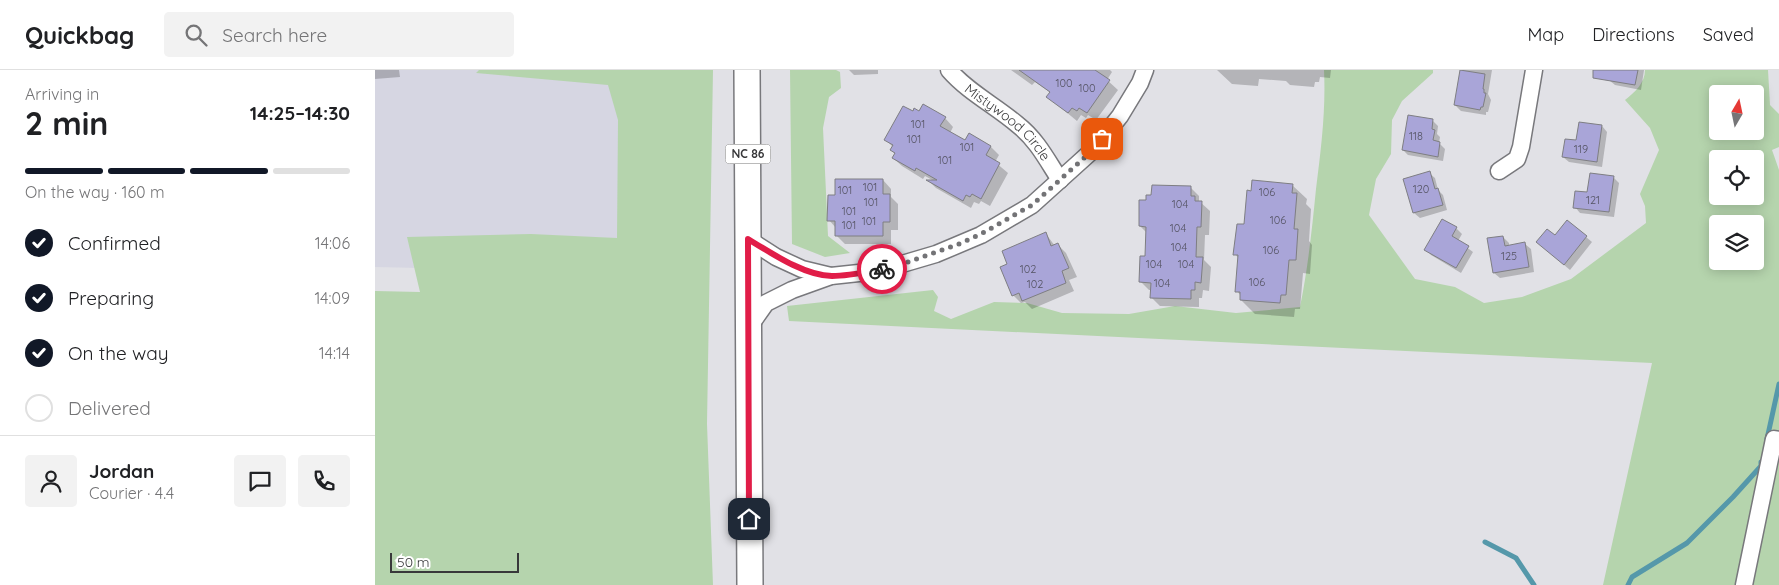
<!DOCTYPE html>
<meta charset="utf-8">
<style>
:root{--surface:#fff;--page:#f2f2f2;--text:#202124;--muted:#757577;--line:#e0e0e0;--accent:#111827}
body{margin:0;font-family:Quicksand,sans-serif;background:var(--page);color:var(--text);height:100vh;display:flex;flex-direction:column;font-size:19px;white-space:nowrap}
*{box-sizing:border-box;margin:0}
p{font-size:16px;color:var(--muted)}
.icon{flex:none;width:28px;height:28px;fill:none;stroke:currentColor;stroke-width:2;stroke-linecap:round;stroke-linejoin:round}
.map{position:relative;flex:1;overflow:hidden}
.sheet{display:flex;flex-direction:column;background:var(--surface);width:375px}
.sheet>*{flex:none}
.needle{width:32px;rotate:9deg}
.fabs{position:absolute;left:1334px;top:15px;display:grid;gap:10px}
.fabs a{display:grid;place-items:center;width:55px;height:55px;border-radius:5px;background:var(--surface);box-shadow:0 2px 12px #0003;font-size:25px}
.scale{position:absolute;left:15px;bottom:12px;width:129px;box-sizing:border-box;padding-left:5px;border:2px solid #38383a;border-top:0;font-size:14px;line-height:18px;white-space:nowrap;color:#38383a;-webkit-text-stroke:4px #fff;paint-order:stroke}
.pin{position:absolute;display:grid;place-items:center;width:42px;height:42px;color:#fff;margin:-21px;border-radius:10px;box-shadow:0 2px 8px #0006}
.courier{position:absolute;display:grid;place-items:center;width:50px;height:50px;margin:-25px;border:4px solid #e11d48;border-radius:50%;background:#fff;color:#222;box-shadow:0 1px 6px #0007}
.summary em{font-style:normal;font-weight:800}
.summary div{display:flex;flex-direction:column-reverse}
.summary{display:flex;align-items:center;justify-content:space-between;height:85px;padding:0 25px}
h1{font-size:32px;font-weight:800;line-height:38px}
.bar{display:grid;grid-template-columns:repeat(4,1fr);gap:8px 5px;align-content:center;height:60px;padding:0 25px}
.bar i{height:6px;border-radius:4px;background:var(--line)}
.bar .current{background:var(--accent)}
.bar p{grid-column:span 4}
.line{display:flex;align-items:center;gap:12px;padding:0 25px;border-top:1px solid var(--line)}
.line div{flex:1}
.round{display:grid;place-items:center;flex:none;width:52px;height:52px;border-radius:5px;background:var(--page)}
ol{padding:0 25px;list-style:none}
li{display:flex;align-items:center;gap:15px;height:55px}
li p{margin-inline-start:auto}
li .icon{padding:5px;border-radius:50%;background:var(--accent);color:#fff;stroke-width:4}
li:last-child{color:var(--muted)}
li i{width:28px;height:28px;border:2px solid var(--line);border-radius:50%}
header{display:flex;align-items:center;gap:30px;box-sizing:border-box;height:70px;padding:0 25px;background:var(--surface);border-bottom:1px solid var(--line)}
header strong{font-size:24px}
nav{display:flex;gap:28px;margin-inline-start:auto;font-size:18px}
.search{width:350px;height:45px;background:var(--page);display:flex;align-items:center;gap:12px;box-sizing:border-box;padding:0 18px;border-radius:5px;color:var(--muted);font-size:19px}
main{display:flex;flex:1;min-height:0}
.map>svg:first-child{display:block}
.built{fill:#d6d6e2}
.green{fill:#b5d4ad;fill-rule:evenodd}
.shadow{fill:#0003}
.lines{fill:none;stroke-linecap:round;stroke-linejoin:round}
.stream{stroke:#5598aa;stroke-width:5}
.building{fill:#a9a5d8;stroke:#7e7e82}
.minor-casing{stroke:#78787c;stroke-width:19}
.primary-casing{stroke:#78787c;stroke-width:28}
.minor{stroke:#fff;stroke-width:16}
.primary{stroke:#fff;stroke-width:25}
.done{stroke:#737376;stroke-width:5;stroke-dasharray:0 9}
.route{stroke:#e11d48;stroke-width:6}
.labels{text-anchor:middle;stroke-width:5;stroke-linejoin:round;paint-order:stroke}
.number-label{font-size:11px;fill:#545362}
.shield{fill:#fff;stroke:#747475;stroke-width:1}
.shield-label{font-size:12px;font-weight:bold;fill:#38383a}
.street-label{font-size:14px;fill:#38383a;stroke:#fff}
</style>
<header>
<strong>Quickbag</strong>
<div class="search"><svg class="icon" aria-label="search" viewBox="0 0 24 24"><circle cx="10" cy="10" r="6"/><path d="M15 15l6 6"/></svg>Search here</div>
<nav><a>Map</a><a>Directions</a><a>Saved</a></nav>
</header>
<main>
<section class="sheet">
<div class="summary"><div><h1>2 min</h1><p>Arriving in</p></div><em>14:25–14:30</em></div>
<div class="bar"><i class="current"></i><i class="current"></i><i class="current"></i><i></i><p>On the way · 160 m</p></div>
<ol>
<li><svg class="icon" aria-label="check" viewBox="0 0 24 24"><path d="M5 12l5 5 9-10"/></svg>Confirmed<p>14:06</p></li>
<li><svg class="icon" aria-label="check" viewBox="0 0 24 24"><path d="M5 12l5 5 9-10"/></svg>Preparing<p>14:09</p></li>
<li><svg class="icon" aria-label="check" viewBox="0 0 24 24"><path d="M5 12l5 5 9-10"/></svg>On the way<p>14:14</p></li>
<li><i></i>Delivered</li>
</ol>
<div class="line" style="height:90px"><a class="round"><svg class="icon" aria-label="person" viewBox="0 0 24 24"><circle cx="12" cy="8" r="4"/><path d="M4 21q1-7 8-7t8 7"/></svg></a><div><b>Jordan</b><p>Courier · 4.4</p></div><a class="round"><svg class="icon" aria-label="chat" viewBox="0 0 24 24"><path d="M4 5h16v11H9l-5 4z"/></svg></a><a class="round"><svg class="icon" aria-label="phone" viewBox="0 0 24 24"><path d="M5 4h4l2 5-3 2q2 4 5 5l2-3 5 2v4C11 20 4 13 5 4z"/></svg></a></div>
</section>
<div class="map">
<svg width="1404" height="515" viewBox="0 0 1404 515">
<rect width="100%" height="100%" fill="#e1e1e6"/>
<path class="built" d="M0,0H319L315,204L0,197Z"/>
<g class="green">
<path d="M104,0H338L332,354L338,515H0V221L45,222L32,167L156,164L242,168L243,50L233,15L101,3Z"/>
<path d="M415,0H461L465,2L466,18L454,27L448,58L453,166L475,183L450,187L417,174Z"/>
<path d="M949,0H1058V3L1027,31L1017,50L1016,84L1001,109L994,145L1040,209L1080,217L1109,233L1147,227L1196,209L1271,153L1270,136L1265,124L1284,80L1275,58L1250,30C1260,22 1270,13 1270,0H1393L1395,35L1404,44V77L1397,80L1404,100V515H1228L1277,293L414,251L412,236L558,220L563,227L559,241L576,249L619,232L652,233L687,243L754,244L800,236L861,243L925,237C933,198 937,159 941,119C946,80 951,40 949,0ZM1342,24H1380V61H1342ZM1342,89H1380V126H1342ZM1342,154H1380V191H1342Z"/>
</g>
<g class="shadow">
<path d="M0,0H24L25,7L0,9Z"/>
<path d="M474,0H503V4L479,5Z"/>
<path d="M636,0H735L737,2L732,10L743,20L721,50L713,45L711,48L706,45L702,51L673,27L676,23L660,12L657,15Z"/>
<path d="M842,0H956L955,8L945,7L944,12H940L939,17L915,15L911,11L884,9L883,16L857,14Z"/>
<path d="M1086,0H1117L1113,24L1116,30L1113,42H1111V45L1086,41L1080,35Z"/>
<path d="M1236,0H1269L1266,20L1240,15L1234,10Z"/>
<path d="M538,43L570,48L578,57L575,63L591,72L594,65L616,77L624,85L620,92L633,103L615,136L606,131L604,134L599,132L596,138L561,118L554,111H559L550,106L548,109L527,96L518,88L520,84L516,80L518,77L511,70Z"/>
<path d="M1058,51L1063,56L1062,64L1065,67L1064,73L1070,79L1068,91L1033,85L1028,80Z"/>
<path d="M1227,56L1232,62L1227,97L1194,92L1188,87L1202,72Z"/>
<path d="M1054,103L1060,108L1063,120L1068,125L1072,140L1045,148L1039,143Z"/>
<path d="M1238,107L1244,113L1239,147L1205,143L1200,137L1213,123Z"/>
<path d="M508,110L516,119V127L523,134V160H516V174H470L461,165V158L454,150L461,126Z"/>
<path d="M917,115L932,129L931,134L936,139L934,171L937,175L935,204L928,203L925,239H920L919,247L880,244L866,230V226L862,221L864,189L860,184L870,156Z"/>
<path d="M816,118L824,126V131L835,141L834,165H830L829,190L836,197L834,221L828,220L827,228H824V237L785,236L776,227L777,220H774L766,212L771,187L772,163L765,156L772,131Z"/>
<path d="M1081,158L1087,164L1083,171L1098,182L1086,203L1056,185L1051,179Z"/>
<path d="M671,164L680,176L683,175L691,183L702,207L694,210L699,221L657,239L650,232L646,233L638,225L633,194Z"/>
<path d="M1128,167L1134,173V177L1150,174L1156,179L1159,202L1125,208L1119,203Z"/>
<path d="M1180,167H1211L1217,172L1195,200L1162,172Z"/>
</g>
<g class="lines">
<g class="stream">
<path d="M1392,369L1404,314"/>
<path d="M1110,472L1141,488L1159,515"/>
<path d="M1253,515L1257,507L1312,473L1358,427L1386,396V392"/>
</g>
</g>
<g class="building">
<path d="M644,0H720L735,10L712,43L704,38L702,41L697,38L693,43L671,27L675,22Z"/>
<path d="M1085,0L1110,4L1108,19H1109V23H1111L1108,37H1106L1105,40L1079,35Z"/>
<path d="M1218,0H1263L1260,15L1218,8Z"/>
<path d="M548,34L571,47L565,56L590,70L594,63L616,76L611,85L625,93L606,129L597,124L595,127L591,125L588,131L551,110H562L541,98L540,101L517,88L520,83L515,80L518,75L509,70L528,36L538,41L539,38L544,41Z"/>
<path d="M1033,45L1058,49L1057,59L1060,60L1058,70L1065,72L1063,87L1027,80Z"/>
<path d="M1204,52L1227,55L1222,92L1187,87L1190,69L1201,70Z"/>
<path d="M1055,101L1060,119L1063,118L1068,135L1038,143L1028,109Z"/>
<path d="M1215,103L1239,106L1234,142L1198,138L1200,121L1212,122Z"/>
<path d="M460,109H508V124H515V152H508V166H460V151H452L453,125H460Z"/>
<path d="M877,110L918,114L917,123H922L919,159H923L921,190H914L911,225H906L905,233L865,230V222H860L863,185H858L862,154H869L872,120L876,121Z"/>
<path d="M777,115L816,116V126H820V131H827L826,157H822L821,187H828L826,213L820,212V220H816V229L775,228L776,213L764,212L765,186H770L771,157L764,156V130H771V125H776Z"/>
<path d="M1067,149L1082,157L1077,166L1094,176L1081,198L1049,180Z"/>
<path d="M1192,150L1212,166L1189,195L1161,172L1172,159L1180,165Z"/>
<path d="M671,162L676,176L683,173L694,198L687,201L691,213L647,231L644,223L637,226L625,197L632,194L627,181Z"/>
<path d="M1128,166L1130,176L1150,172L1154,197L1118,203L1112,168Z"/>
</g>
<g class="lines">
<g class="minor-casing">
<g id="minor">
<path id="s1" d="M574,0C593,22 621,36 643,55C662,70 672,90 685,110"/>
<path d="M1124,101L1142,89L1146,77L1159,0"/>
<path d="M373,169L401,187L427,199L456,206"/>
<path d="M374,257L391,233L417,220L456,206L493,202L527,194L561,184L606,165L657,135L718,80L745,46L765,13L770,0"/>
<path d="M1369,515L1399,369L1404,370"/>
</g>
</g>
<g class="primary-casing">
<path id="primary" d="M372,0L375,515"/>
</g>
<use href="#minor" class="minor"/>
<use href="#primary" class="primary"/>
</g>
<g class="lines">
<path class="done" d="M507,199L527,194L584,174L606,164L657,135L718,80L727,69"/>
<path class="route" d="M374,449L373,169C396,183 430,206 457,206C473,206 491,202 507,199"/>
</g>
<g class="labels">
<g class="number-label">
<text x="689" y="17">100</text>
<text x="712" y="22">100</text>
<text x="543" y="58">101</text>
<text x="1041" y="70">118</text>
<text x="539" y="73">101</text>
<text x="592" y="81">101</text>
<text x="1206" y="83">119</text>
<text x="570" y="94">101</text>
<text x="495" y="121">101</text>
<text x="1046" y="123">120</text>
<text x="470" y="124">101</text>
<text x="892" y="126">106</text>
<text x="1218" y="134">121</text>
<text x="496" y="136">101</text>
<text x="805" y="138">104</text>
<text x="474" y="145">101</text>
<text x="903" y="154">106</text>
<text x="494" y="155">101</text>
<text x="474" y="159">101</text>
<text x="803" y="162">104</text>
<text x="804" y="181">104</text>
<text x="896" y="184">106</text>
<text x="1134" y="190">125</text>
<text x="779" y="198">104</text>
<text x="811" y="198">104</text>
<text x="653" y="203">102</text>
<text x="882" y="216">106</text>
<text x="787" y="217">104</text>
<text x="660" y="218">102</text>
</g>
<rect class="shield" x="350.5" y="74.5" width="45" height="19" rx="4"/>
<g class="shield-label">
<text x="373" y="88">NC 86</text>
</g>
<g class="street-label">
<text dy="5" stroke="none"><textPath href="#s1" startOffset="79">Mistywood Circle</textPath></text>
</g>
</g>
</svg>
<div class="fabs">
<a><svg class="needle" viewBox="-14 -14 28 28"><path d="M0-13l5 13h-10z" fill="#e53935"/><path d="M0 13l5-13h-10z" fill="#757577"/></svg></a>
<a><svg class="icon" aria-label="locate" viewBox="0 0 24 24"><circle cx="12" cy="12" r="6"/><path d="M12 2v4M12 18v4M2 12h4M18 12h4"/></svg></a>
<a><svg class="icon" aria-label="layers" viewBox="0 0 24 24"><path d="M12 4l9 5-9 5-9-5zM3 14l9 5 9-5"/></svg></a>
</div>
<div class="scale">50 m</div>
<div class="pin" style="left:727px;top:69px;background:#ea580c"><svg class="icon" aria-label="bag" viewBox="0 0 24 24"><path d="M5 8h14l-1 12H6zM9 8a3 3 0 0 1 6 0"/></svg></div>
<div class="pin" style="left:374px;top:449px;background:#1f2937"><svg class="icon" aria-label="home" viewBox="0 0 24 24"><path d="M3 11l9-7 9 7M6 9v11h12V9"/></svg></div>
<div class="courier" style="left:507px;top:199px"><svg class="icon" aria-label="bike" viewBox="0 0 24 24"><circle cx="6" cy="16" r="4"/><circle cx="18" cy="16" r="4"/><path d="M6 16l4-8h5l3 8M10 8l3 8H6M13 5h3"/></svg></div>
</div>
</main>
